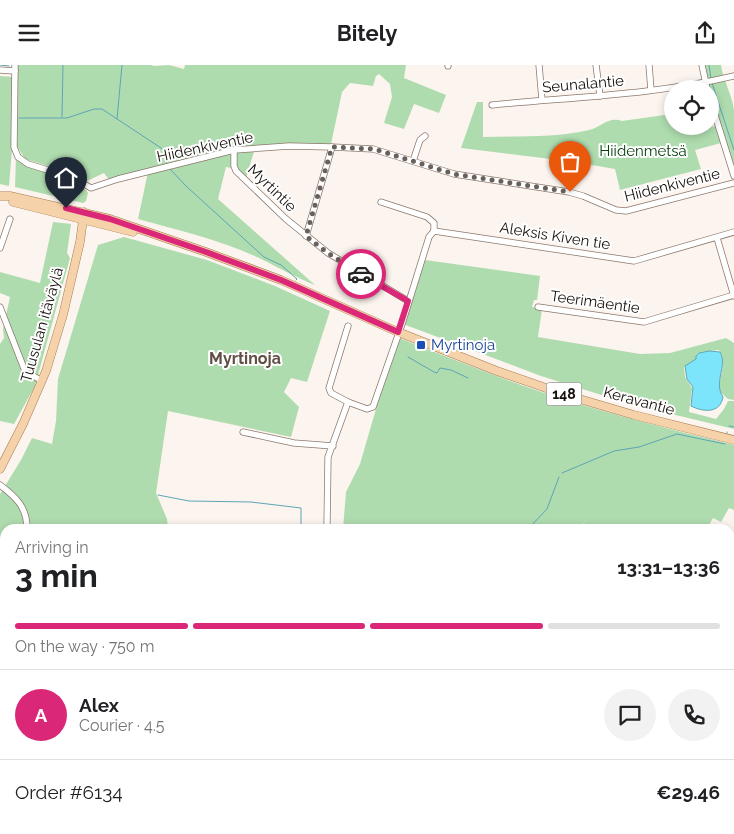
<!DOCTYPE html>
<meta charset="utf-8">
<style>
:root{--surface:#fff;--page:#f2f2f2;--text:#202124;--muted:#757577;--line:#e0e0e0;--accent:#db2777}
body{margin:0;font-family:Raleway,sans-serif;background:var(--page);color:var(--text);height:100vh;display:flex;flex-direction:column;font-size:19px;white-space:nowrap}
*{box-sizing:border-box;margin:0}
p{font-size:16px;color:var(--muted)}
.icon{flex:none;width:28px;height:28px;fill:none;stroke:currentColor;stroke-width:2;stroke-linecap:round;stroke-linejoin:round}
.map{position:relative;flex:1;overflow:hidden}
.drawer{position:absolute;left:0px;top:459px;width:735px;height:311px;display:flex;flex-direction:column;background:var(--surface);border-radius:15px 15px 0 0;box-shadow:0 2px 8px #0003}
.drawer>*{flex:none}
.controls{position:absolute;left:664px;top:15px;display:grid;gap:10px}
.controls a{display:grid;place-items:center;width:55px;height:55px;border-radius:50%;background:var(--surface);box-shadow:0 2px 8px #0003;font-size:25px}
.pin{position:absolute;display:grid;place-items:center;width:42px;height:42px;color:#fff;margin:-51px -21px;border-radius:50% 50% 50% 0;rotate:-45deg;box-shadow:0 0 5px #0007}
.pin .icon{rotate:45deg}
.courier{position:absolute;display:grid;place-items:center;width:50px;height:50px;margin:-25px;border:4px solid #db2777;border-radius:50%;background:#fff;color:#222;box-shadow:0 1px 6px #0007}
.summary em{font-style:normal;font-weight:700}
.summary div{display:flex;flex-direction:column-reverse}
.summary{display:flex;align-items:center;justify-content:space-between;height:85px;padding:0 15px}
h1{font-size:32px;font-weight:700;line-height:38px}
.bar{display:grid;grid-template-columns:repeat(4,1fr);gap:8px 5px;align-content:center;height:60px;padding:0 15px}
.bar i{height:6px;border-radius:4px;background:var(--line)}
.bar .active{background:var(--accent)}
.bar p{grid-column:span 4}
.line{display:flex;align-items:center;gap:12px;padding:0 15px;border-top:1px solid var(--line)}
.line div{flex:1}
.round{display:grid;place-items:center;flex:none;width:52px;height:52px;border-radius:26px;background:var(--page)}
header{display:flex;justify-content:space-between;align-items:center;height:65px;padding:0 15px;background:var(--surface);font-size:22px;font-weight:700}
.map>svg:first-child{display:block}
.green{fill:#afdcaf}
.water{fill:#7ce5fc;stroke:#5ea5b4}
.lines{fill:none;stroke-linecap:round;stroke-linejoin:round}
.stream{stroke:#5ea5b4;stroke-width:1}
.minor-casing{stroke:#8c786d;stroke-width:7}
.major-casing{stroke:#a47b4e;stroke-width:9}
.minor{stroke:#fff;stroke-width:5.5}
.major{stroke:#f6d2aa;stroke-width:8}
.done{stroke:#67605b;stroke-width:5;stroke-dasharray:0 9}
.route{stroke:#db2777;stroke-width:6}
.transit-dot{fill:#1a4fb4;stroke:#fff;stroke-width:2}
.labels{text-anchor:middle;stroke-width:4;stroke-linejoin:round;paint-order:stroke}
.shield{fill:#fff;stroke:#5d5855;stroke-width:1}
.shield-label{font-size:14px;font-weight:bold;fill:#17100c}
.street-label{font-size:15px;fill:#17100c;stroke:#fff}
.park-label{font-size:15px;fill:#084010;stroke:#fff}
.transit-label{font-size:15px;fill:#164399;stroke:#fff;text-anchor:start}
.neighbourhood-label{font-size:16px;font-weight:bold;fill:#614f44;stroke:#fff}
</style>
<header><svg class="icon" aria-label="menu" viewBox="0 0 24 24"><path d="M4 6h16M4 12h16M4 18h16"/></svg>Bitely<svg class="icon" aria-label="share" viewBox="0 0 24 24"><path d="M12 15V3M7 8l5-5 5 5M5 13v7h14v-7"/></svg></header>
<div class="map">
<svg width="734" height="769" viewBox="0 0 734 769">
<rect width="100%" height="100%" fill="#fcf4ee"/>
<g class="green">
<path d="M18,0H152L153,1L169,0L184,4L185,0H406L404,13L446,30L439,48L414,39L404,64L384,58L392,32L390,19L379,9L376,11L373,21L350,18L342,27L331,79L256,80L246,113L237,104L226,102L218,134L315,220C295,212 278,202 259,193C221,175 178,165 138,154L148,107L110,116L104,108L87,116L75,109L25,94L17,81Z"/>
<path d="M705,0H721C723,15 732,29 734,45C734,64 734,85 734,104L710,28V24L708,23Z"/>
<path d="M0,11L13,12L12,84L9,121L0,119Z"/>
<path d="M477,37H483V72C518,71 556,73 589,65C601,62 609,51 622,56L672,49V61H688L690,65L716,61L721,78L695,85L701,104L620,125L615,104L575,97L461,83Z"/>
<path d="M16,92C35,113 73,103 88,128L86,136L83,138L15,122Z"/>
<path d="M53,157L71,159L67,188L70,193L35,321L14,359L0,356V279L4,273L3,264L10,232L0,228V207L40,218Z"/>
<path d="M124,172L207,195L275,221L330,246L307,317L291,313L284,327L299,342L291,372L168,346L156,428L167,454L168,464H5V605L0,609V429L21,395L32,373L52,379L56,356L58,314L98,180Z"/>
<path d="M425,195L540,211L537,235H534L532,242L542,244L538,272L640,289L670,288L726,273L734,278V335L728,334L718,325C720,313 727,296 719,285L700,287L696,290V294L684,302L685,312L692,323L689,347L716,354L724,344L728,336H734V364L630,339L541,311L403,259Z"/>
<path d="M399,273C450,293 501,314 553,331C613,350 673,365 734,380V445L729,443L721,457L713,453L707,464H582L585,455L581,464H343L346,427L360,399L396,275Z"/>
<path d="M0,632L5,638V765H236V769H0Z"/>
</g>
<path class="water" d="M709,286L720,287C728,301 713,317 723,332C720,349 703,347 691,341L693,322L687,314L685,301L696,294V291L699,288Z"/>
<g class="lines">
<g class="stream">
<path d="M0,0L9,1"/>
<path d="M709,0L711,14"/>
<path d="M712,18L734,85"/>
<path d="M62,52L63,0"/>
<path d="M19,53H67L94,44H102L164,85L167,100"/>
<path d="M117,54L122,0"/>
<path d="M170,104L186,121L264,192L281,200L297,214L296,215"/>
<path d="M408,292L434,307L437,308L440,303L451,305L468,313"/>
<path d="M729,361L734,362"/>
<path d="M727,368V367"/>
<path d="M562,408L614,386L639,382L677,369L725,379"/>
<path d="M158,430L189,436L251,437L301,443V464"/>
<path d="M528,464L547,444L559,412"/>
<path d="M730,720H734"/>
</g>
<g class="minor-casing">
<g id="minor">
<path d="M15,0L14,82L18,92L28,99L74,113L91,123L118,114L234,85L289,81L332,82L373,84L454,109L569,127L583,131L616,145L626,146L734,118"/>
<path d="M539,0L542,35"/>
<path d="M596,0L600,31"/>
<path d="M649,0L651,25"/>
<path d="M702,0L707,24"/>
<path d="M448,1V0"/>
<path d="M0,5L15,6"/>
<path d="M710,34L734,111"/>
<path d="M492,40C573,32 655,30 734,11"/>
<path d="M234,85V101L236,106L286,154L328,188L408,236"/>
<path d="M413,96L420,75L425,71"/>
<path d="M381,137L427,152L434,158V166"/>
<path d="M434,166L634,196L734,167"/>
<path d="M306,171L332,82"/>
<path d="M717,173L734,231"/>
<path d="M0,183L10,154"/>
<path d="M0,242L25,306L42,316"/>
<path d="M538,242L644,257L734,230"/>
<path d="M348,261L329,323L331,328L348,337"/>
<path d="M243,367L294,378L333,381"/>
<path d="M0,420C16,432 27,442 27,464"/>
<path d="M327,460L328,392L348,337L367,344L373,342L402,259L429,172L434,166"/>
<path d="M730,517L734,520"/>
<path d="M730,557L734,549"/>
<path d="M5,569V581"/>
<path d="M730,703L734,704"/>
<path d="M730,758L734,757"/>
<path d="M413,765L417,768L419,765"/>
<path d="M510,765L515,769"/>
<path d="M687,765L688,769"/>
<path d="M269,769L271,765"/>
<path d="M498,769L500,765"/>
<path d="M573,769L589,765"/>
<path d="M592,769L594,765"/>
<path d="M710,769L712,765"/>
</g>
</g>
<g class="major-casing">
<g id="major">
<path d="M0,131H10L110,154L206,187L281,215L398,267L497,306L566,330L634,350L734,375"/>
<path d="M13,137L133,167"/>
<path d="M0,404L23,359L46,306L63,250L80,177L84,147"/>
</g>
</g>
<use href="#minor" class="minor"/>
<use href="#major" class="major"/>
</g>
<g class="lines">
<path class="done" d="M361,209L328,188L306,171L332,82L374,84L454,109L570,127"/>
<path class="route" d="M66,143L110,154L206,187L281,215L398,267L408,236L361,209"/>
</g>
<rect class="transit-dot" x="416" y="275" width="10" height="10" rx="2.5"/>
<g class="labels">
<rect class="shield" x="546.5" y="317.5" width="35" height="23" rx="4"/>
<g class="shield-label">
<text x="564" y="334">148</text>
</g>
<g class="street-label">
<text transform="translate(583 19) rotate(-5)" y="5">Seunalantie</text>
<text transform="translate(205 82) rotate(-12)" y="5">Hiidenkiventie</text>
<text transform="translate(672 120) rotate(-14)" y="5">Hiidenkiventie</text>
<text transform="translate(272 123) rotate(44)" y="5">Myrtintie</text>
<text transform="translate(555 171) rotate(9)" y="5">Aleksis Kiven tie</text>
<text transform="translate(595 237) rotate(8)" y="5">Teerimäentie</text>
<text transform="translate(42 260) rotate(-74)" y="5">Tuusulan itäväylä</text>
<text transform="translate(639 336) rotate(15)" y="5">Keravantie</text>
</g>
<g class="park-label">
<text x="643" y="91">Hiidenmetsä</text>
</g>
<g class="transit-label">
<text x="431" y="285">Myrtinoja</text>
</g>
<g class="neighbourhood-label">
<text x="245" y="299">Myrtinoja</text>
</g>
</g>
</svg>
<div class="controls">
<a><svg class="icon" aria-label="locate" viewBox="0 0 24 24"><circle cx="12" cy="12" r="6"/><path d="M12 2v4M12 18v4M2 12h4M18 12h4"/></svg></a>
</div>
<div class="pin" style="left:570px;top:127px;background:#ea580c"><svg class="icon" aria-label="bag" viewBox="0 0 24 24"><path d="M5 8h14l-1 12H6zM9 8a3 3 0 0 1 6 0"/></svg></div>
<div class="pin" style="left:66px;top:143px;background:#1f2937"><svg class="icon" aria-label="home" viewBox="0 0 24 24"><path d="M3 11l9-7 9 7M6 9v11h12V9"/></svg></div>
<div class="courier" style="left:361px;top:209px"><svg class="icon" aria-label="car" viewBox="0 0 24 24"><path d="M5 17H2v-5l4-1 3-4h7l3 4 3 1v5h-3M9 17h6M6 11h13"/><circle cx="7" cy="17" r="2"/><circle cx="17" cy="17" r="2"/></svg></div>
<section class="drawer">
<div class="summary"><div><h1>3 min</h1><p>Arriving in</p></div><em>13:31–13:36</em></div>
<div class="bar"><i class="active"></i><i class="active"></i><i class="active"></i><i></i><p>On the way · 750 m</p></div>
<div class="line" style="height:90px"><b class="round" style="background:var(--accent);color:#fff">A</b><div><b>Alex</b><p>Courier · 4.5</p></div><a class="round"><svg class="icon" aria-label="chat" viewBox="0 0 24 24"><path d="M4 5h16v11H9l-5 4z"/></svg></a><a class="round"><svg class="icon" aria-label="phone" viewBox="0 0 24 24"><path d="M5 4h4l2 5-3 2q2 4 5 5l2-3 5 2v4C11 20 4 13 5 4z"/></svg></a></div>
<div class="line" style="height:65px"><div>Order #6134</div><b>€29.46</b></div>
</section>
</div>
